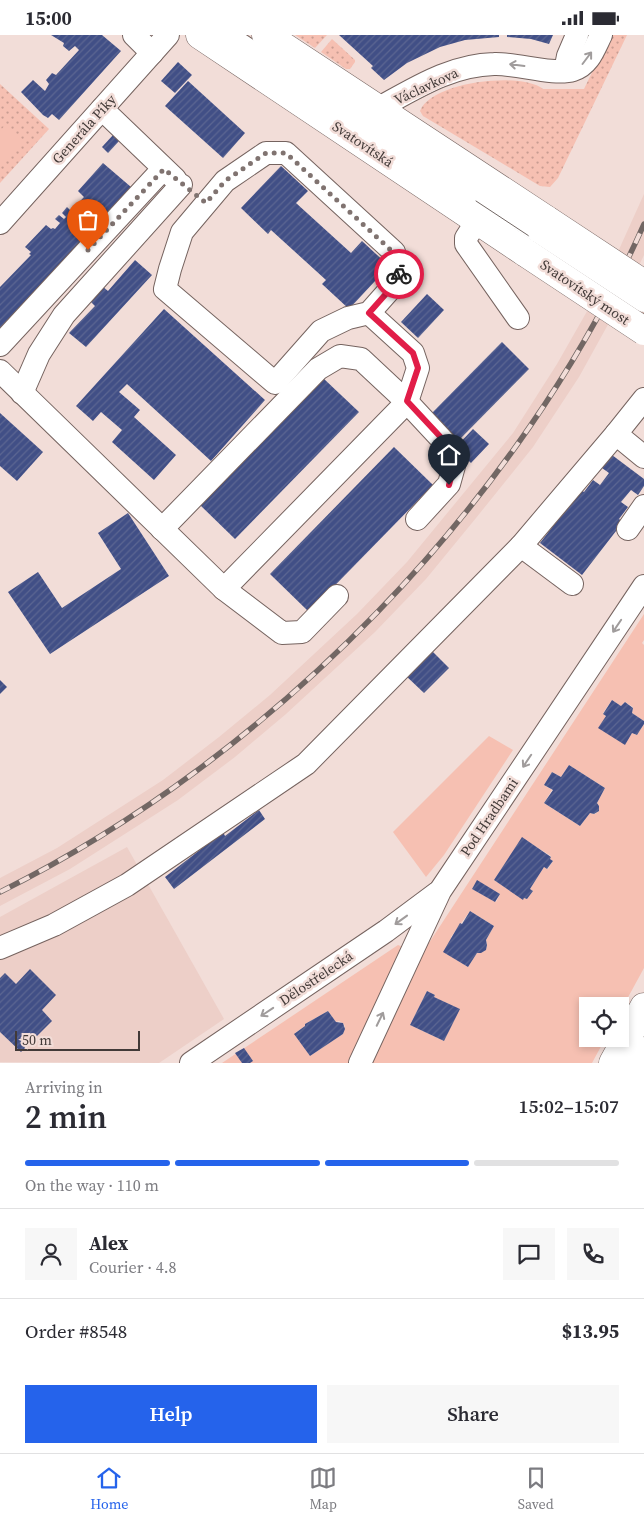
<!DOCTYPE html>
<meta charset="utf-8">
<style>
:root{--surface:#fff;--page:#f7f7f7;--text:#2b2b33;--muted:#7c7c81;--line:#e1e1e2;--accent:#2563eb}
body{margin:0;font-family:"Source Serif 4",serif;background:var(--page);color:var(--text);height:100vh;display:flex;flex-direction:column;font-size:19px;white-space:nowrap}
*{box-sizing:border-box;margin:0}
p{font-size:16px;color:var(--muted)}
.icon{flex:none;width:28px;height:28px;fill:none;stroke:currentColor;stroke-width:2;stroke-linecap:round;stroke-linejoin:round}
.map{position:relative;height:1028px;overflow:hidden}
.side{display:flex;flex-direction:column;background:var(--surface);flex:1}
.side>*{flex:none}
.tools{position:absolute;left:579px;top:962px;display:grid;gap:10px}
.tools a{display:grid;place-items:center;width:50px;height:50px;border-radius:0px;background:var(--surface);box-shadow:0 2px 8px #0003;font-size:25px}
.scale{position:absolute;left:15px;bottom:12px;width:125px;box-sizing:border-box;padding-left:5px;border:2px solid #423a38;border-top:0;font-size:14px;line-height:18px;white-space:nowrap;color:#423a38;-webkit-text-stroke:4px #f2ddd8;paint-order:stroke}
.pin{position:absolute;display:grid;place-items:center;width:42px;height:42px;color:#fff;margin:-51px -21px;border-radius:50% 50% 50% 0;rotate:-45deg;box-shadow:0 0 5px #0007}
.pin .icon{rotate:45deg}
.courier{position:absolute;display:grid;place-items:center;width:50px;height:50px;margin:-25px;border:4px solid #e11d48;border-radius:50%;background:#fff;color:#222;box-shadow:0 1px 6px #0007}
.summary em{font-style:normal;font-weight:600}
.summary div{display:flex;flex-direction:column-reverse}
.summary{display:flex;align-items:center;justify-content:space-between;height:85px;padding:0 25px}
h1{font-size:32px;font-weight:600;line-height:38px}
.bar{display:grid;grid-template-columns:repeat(4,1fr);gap:8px 5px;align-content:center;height:60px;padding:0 25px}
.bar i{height:6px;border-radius:4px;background:var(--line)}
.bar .on{background:var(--accent)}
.bar p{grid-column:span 4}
.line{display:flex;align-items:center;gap:12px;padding:0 25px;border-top:1px solid var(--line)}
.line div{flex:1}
.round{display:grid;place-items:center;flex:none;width:52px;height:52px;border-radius:0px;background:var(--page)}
.primary-button{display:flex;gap:10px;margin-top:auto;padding:10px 25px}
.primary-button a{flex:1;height:58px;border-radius:0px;background:var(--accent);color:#fff;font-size:20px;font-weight:600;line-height:58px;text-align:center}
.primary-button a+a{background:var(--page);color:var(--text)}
.status{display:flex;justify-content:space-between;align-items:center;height:35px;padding:0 25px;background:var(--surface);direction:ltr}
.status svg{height:14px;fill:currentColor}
.tabs{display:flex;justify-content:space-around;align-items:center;height:70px;border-top:1px solid var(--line);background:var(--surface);font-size:14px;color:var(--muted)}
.tabs a{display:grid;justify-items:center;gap:2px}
.tabs .on{color:var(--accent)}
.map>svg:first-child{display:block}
.built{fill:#edcfc8}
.grass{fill:url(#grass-dots)}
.garden{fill:#f6c0b2;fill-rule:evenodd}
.building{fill:url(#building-hatch)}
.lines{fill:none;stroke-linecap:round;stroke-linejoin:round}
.minor-casing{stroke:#75635f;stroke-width:24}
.major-casing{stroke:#75635f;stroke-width:29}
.minor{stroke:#fff;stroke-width:22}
.major{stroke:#fff;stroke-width:28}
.tram{stroke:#726764;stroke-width:1}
.rail-casing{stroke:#726764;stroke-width:5.5}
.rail{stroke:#f2ddd8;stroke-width:4;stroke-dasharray:11;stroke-linecap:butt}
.minor-bridge-casing{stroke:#75635f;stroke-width:24;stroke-linecap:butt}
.major-bridge-casing{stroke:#75635f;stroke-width:29;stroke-linecap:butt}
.minor-bridge{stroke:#fff;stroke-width:22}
.major-bridge{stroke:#fff;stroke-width:28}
.oneway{stroke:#a09c9c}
.done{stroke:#807370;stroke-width:5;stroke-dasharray:0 9}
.route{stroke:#e11d48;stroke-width:6}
.labels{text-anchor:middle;stroke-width:5;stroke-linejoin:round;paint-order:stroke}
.street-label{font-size:14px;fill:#423a38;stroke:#f2ddd8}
</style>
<div class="status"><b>15:00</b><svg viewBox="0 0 49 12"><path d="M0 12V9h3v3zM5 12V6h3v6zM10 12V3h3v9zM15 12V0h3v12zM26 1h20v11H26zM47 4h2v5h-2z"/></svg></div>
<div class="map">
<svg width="644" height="1028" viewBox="0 0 644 1028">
<defs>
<pattern id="grass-dots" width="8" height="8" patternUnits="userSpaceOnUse" patternTransform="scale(1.25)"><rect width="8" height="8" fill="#f6c0b2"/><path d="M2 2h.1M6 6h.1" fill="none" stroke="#c99d92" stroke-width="1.8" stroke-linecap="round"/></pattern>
<pattern id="building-hatch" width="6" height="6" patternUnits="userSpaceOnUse" patternTransform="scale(1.25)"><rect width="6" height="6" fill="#414f86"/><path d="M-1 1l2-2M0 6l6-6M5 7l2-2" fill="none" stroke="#5c6692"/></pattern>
</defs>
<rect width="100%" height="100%" fill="#f2ddd8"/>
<g class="built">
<path d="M218,0H248L436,124L617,219L644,159V220L629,251L644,261V281L621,266L579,342L533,412L476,483L426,544L375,597L286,679L235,722L178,765L70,834L0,871V843L57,813L163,745L219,702L270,660L357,579L407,527L513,398L557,329L594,264Z"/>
<path d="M127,812L224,984L159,1028L0,1027V882Z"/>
</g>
<g class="grass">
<path d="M295,0H327L315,13Z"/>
<path d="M610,0H627L558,143L550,152L540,151L423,81L420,76C431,47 520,36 543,54H584Z"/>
<path d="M332,4L355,25V27L350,34H346L321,17Z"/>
<path d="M0,49L49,94L0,148Z"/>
</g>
<g class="garden">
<path d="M6,89L24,106L0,133V96Z"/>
<path d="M644,579V605L642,608L644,610V686L632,678L633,672L625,667L621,671L612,665L603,678L624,709L632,698L637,700L644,689V933L620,977V971H588V1004H605L592,1028H371L397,968L427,911ZM569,730L605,753L597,768L599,771V776L595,779L590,778L580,791L544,768L552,755L544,750L552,737L561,742ZM522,803L551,821L550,824L553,826L548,834L544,832L530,854L533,856L527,864L524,863L523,864L494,845ZM477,846L500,859L496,867L472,854ZM470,876L494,891L486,905C489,913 485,918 477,918L468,932L444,917L452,904L451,902ZM427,956L435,960L434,962L459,974L444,1006L410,990Z"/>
<path d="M489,701L513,715L444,820L426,842L393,797Z"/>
<path d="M398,910L403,912L351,1028H222ZM328,976L336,987L339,986L344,989L345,992L343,999L310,1021L295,998L305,991V989Z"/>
</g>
<g class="building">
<path d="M51,0H102L121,16L59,85L52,79L48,83L43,80L21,57L33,45L45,56L49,49L46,45L52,38L56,40L79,15L75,11L69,16L63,11L64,8Z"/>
<path d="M339,0H499V2L465,5L440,12L407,28L384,45L371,33L373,31Z"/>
<path d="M507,0H553L549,9L531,4L507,2Z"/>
<path d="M178,27L192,40L175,58L161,46Z"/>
<path d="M188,46L245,98L223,123L165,71Z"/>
<path d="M114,99L120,105L108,118L102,112Z"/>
<path d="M103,128L131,152L0,295V252L31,220L29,219L31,217L25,212L46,190L51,194L53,193L55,194L60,188L55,184L59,180L64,184L66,182L62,178L67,172L71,176L84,162L78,156Z"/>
<path d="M281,131L308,156L296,168L351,218L362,206L389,231L349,274L322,249L326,245L271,195L268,199L241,173Z"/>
<path d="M135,225L152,240L86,312L69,298L95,271L89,265L102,251L108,256Z"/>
<path d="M427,259L444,275L418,303L401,287Z"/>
<path d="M164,274L265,365L211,426L127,349L119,357L140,375L134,382L176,420L154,445L112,407L122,395L101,377L93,386L76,371Z"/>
<path d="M502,307L529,334L458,406L431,379Z"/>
<path d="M323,343L359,377L235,504L199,469Z"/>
<path d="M0,378L43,417L17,446L0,431Z"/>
<path d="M473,394L489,409L471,428L455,413Z"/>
<path d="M394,412L433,450L309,577L270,539Z"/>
<path d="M612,420L644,444V451L638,460L631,455L621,467L628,472L619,484L623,487L582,540L540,508L581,455L584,457L593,445L600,450L609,438L602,433Z"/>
<path d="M128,478L169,541L50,619L8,557L38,537L62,573L121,534L98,498Z"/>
<path d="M429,613L449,633L424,658L404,639Z"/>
<path d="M0,645L7,652L0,659Z"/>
<path d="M612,665L621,671L625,667L633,673L632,678L644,686V689L637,700L632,698L625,710L598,693L606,681L603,679Z"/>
<path d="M569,730L605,753L597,768L599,771V776L594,779L590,778L580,791L544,768L553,755L544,750L552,737L561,742Z"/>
<path d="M259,775L265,784L174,854L165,842L223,797L225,801Z"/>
<path d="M522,802L551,822L550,824L553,826L547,834L544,832L530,854L533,856L527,864L524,863L523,865L494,845Z"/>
<path d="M477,845L500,859L495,867L472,854Z"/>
<path d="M470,876L494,891L486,905L487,910L486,915L481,918H477L468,932L443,917L460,888L462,889Z"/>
<path d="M30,934L56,960L42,975L52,986L21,1017L0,997V943L5,938L16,949Z"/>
<path d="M427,956L435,960L434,962L460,974L444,1006L410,990Z"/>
<path d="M328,976L336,987L343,988L345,994L343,999L310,1021L294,999L305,991V989Z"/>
<path d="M244,1013L253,1026L250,1028H242L235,1018Z"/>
</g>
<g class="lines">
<g class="minor-casing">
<g id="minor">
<path d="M134,0L152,18"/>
<path d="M226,0L476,166L503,193"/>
<path d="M565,36L568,21L577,0"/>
<path d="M102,74L175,144"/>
<path d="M377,74C414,54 450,30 494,29C516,28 554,41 573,35C589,30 594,14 601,0"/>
<path d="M266,118H286L394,217L400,243L369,278L348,283L321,296L275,348L165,254L170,234L182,197L225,146Z"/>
<path d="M484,160L539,197"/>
<path d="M477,186L466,203V209L518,283"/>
<path d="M0,188L168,0"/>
<path d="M0,310L163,134"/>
<path d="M0,336L224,554L407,367L418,333L413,318L369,278"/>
<path d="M22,358L39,319L64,280L181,150"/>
<path d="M644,364L616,399L644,422"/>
<path d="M162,494L318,334L340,321L361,324L407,367L448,411L454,431L449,449L417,484"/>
<path d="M628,494L644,471"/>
<path d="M521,511L572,549"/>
<path d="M224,554L282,598L302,597L337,561"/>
<path d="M0,913L54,890L127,850L306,729L521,511L616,399"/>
<path d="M191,1028L386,896L437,858"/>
<path d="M360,1028L440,856L644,551"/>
<path d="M636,1028L644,1013"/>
</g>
</g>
<g class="major-casing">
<g id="major">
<path d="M200,0L526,218"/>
<path d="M266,0L547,185"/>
<path d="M613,1028L644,972"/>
</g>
</g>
<use href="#minor" class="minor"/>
<use href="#major" class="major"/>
<path class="tram" d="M476,166L644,277"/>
<g class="rail-casing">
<path id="rail" d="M0,857C272,722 521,467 644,189"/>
</g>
<use href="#rail" class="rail"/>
<g class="minor-bridge-casing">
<path id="minor-bridge" d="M539,197L644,266"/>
</g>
<g class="major-bridge-casing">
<g id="major-bridge">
<path d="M547,185L644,249"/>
<path d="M526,218L644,296"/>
</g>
</g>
<use href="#minor-bridge" class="minor-bridge"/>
<use href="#major-bridge" class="major-bridge"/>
</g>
<defs><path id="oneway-shaft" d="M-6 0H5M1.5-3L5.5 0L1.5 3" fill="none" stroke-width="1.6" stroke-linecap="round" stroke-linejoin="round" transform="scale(1.25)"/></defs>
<g class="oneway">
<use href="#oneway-shaft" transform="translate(587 23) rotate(-53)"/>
<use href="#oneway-shaft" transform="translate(517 30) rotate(-173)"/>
<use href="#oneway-shaft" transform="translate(617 591) rotate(124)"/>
<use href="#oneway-shaft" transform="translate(527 726) rotate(124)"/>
<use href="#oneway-shaft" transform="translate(401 885) rotate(144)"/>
<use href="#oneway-shaft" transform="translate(267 977) rotate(146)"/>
<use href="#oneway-shaft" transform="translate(380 984) rotate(-64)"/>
</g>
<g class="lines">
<path class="done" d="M88,215L164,134L206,168L225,146L266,118H286L394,218L399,239"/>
<path class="route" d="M399,239L400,243L369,278L413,318L418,333L407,366L448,410L454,431L449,450"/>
</g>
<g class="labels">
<g class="street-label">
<text transform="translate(426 51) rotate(-25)" y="5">Václavkova</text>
<text transform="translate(84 94) rotate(-48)" y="5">Generála Píky</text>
<text transform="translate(363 109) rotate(34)" y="5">Svatovítská</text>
<text transform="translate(585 257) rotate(34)" y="5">Svatovítský most</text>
<text transform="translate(489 782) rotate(-56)" y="5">Pod Hradbami</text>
<text transform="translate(316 943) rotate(-34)" y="5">Dělostřelecká</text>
</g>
</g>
</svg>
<div class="tools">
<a><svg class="icon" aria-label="locate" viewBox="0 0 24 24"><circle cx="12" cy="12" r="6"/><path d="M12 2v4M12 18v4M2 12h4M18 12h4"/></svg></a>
</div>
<div class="scale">50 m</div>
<div class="pin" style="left:88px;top:215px;background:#ea580c"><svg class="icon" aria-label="bag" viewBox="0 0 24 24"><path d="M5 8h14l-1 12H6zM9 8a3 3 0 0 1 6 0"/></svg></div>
<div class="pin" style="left:449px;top:450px;background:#1f2937"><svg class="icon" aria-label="home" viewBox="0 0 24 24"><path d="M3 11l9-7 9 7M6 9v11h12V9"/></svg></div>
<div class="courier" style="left:399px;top:239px"><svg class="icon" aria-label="bike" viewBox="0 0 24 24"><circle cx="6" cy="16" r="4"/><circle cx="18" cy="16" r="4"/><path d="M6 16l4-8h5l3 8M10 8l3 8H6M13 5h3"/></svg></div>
</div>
<section class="side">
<div class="summary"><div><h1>2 min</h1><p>Arriving in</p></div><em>15:02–15:07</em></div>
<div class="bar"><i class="on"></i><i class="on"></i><i class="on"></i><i></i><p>On the way · 110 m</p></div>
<div class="line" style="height:90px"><a class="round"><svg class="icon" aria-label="person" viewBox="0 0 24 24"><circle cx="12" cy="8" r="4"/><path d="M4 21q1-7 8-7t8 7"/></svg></a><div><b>Alex</b><p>Courier · 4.8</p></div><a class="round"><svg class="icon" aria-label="chat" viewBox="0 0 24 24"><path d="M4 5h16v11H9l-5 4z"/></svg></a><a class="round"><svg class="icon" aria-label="phone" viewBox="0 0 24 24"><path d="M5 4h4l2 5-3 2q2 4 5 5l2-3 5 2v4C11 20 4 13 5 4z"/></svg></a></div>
<div class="line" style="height:65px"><div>Order #8548</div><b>$13.95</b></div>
<div class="primary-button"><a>Help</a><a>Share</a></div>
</section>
<nav class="tabs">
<a class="on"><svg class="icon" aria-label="home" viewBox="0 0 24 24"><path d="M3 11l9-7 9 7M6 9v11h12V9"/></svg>Home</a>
<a><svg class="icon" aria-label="map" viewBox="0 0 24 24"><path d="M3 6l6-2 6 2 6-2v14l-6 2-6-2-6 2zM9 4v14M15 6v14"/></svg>Map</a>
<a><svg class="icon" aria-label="saved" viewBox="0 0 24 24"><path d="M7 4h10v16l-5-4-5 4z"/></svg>Saved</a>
</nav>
